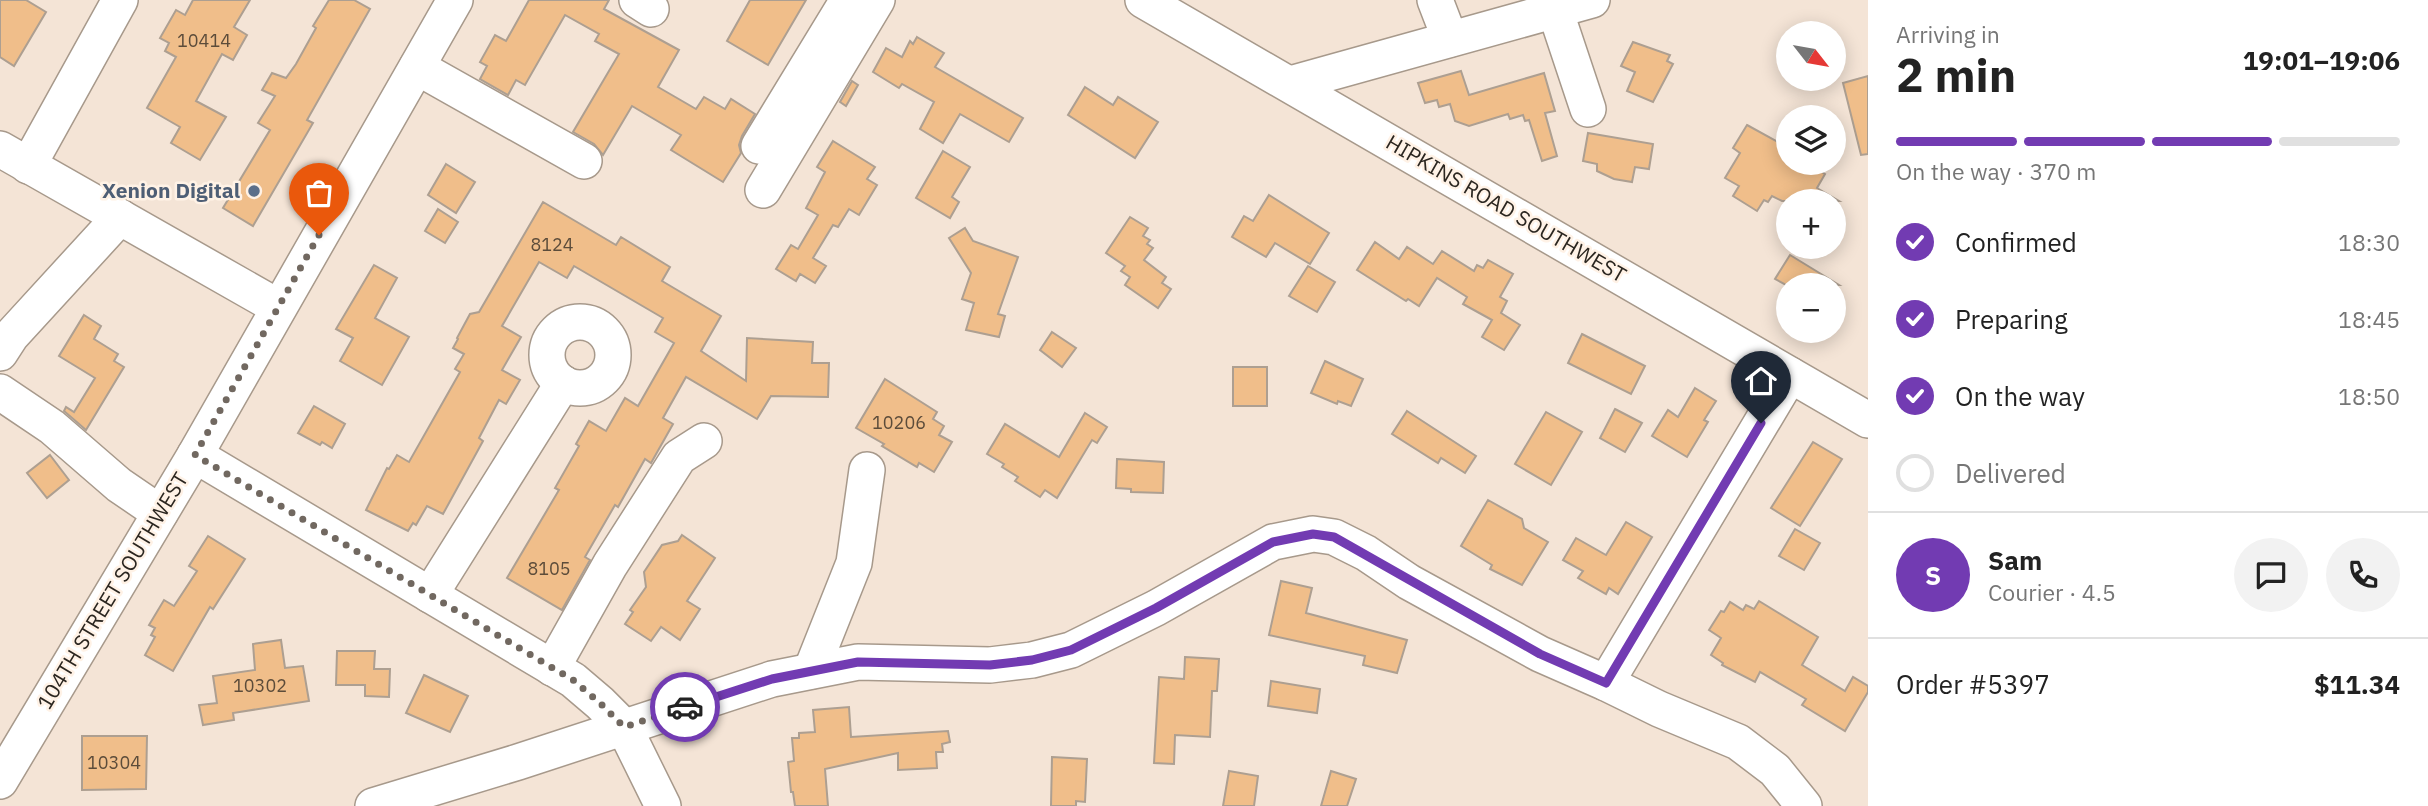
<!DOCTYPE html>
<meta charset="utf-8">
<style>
:root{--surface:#fff;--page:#f2f2f2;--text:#222;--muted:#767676;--line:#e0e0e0;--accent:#723bb2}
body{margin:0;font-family:"IBM Plex Sans",sans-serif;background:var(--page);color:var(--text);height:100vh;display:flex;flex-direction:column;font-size:26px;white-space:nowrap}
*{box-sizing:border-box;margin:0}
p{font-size:23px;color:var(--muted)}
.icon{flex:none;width:38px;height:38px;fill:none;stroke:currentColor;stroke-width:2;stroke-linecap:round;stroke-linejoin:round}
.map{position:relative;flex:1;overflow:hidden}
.sheet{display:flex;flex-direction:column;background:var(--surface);width:560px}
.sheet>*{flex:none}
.needle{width:46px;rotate:121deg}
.fabs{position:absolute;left:1776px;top:21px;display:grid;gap:14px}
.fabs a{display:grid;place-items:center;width:70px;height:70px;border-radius:50%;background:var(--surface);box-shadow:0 4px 18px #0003;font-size:35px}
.pin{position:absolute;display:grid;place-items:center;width:60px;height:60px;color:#fff;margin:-72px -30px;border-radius:50% 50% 50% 0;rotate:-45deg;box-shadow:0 0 7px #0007}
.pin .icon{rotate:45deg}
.courier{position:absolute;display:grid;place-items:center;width:70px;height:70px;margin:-35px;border:5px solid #723bb2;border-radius:50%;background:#fff;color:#222;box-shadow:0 2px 9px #0007}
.head em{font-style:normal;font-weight:700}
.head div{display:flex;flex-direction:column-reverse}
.head{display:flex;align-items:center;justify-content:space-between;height:119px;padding:0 28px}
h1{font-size:46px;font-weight:700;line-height:52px}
.bar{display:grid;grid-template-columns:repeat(4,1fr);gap:10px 7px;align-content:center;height:84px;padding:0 28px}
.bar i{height:9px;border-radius:5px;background:var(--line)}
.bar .on{background:var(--accent)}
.bar p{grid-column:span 4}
.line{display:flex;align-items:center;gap:18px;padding:0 28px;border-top:2px solid var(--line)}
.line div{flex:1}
.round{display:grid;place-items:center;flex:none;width:74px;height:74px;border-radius:37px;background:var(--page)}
ol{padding:0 28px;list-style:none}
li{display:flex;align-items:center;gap:21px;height:77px}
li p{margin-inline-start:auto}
li .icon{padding:7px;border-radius:50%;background:var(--accent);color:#fff;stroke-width:4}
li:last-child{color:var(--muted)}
li i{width:38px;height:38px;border:4px solid var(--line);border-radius:50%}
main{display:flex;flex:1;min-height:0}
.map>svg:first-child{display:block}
.building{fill:#f0be8a;stroke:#ad9f91;stroke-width:2}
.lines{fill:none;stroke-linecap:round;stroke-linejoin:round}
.minor-casing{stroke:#a7998b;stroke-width:38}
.minor{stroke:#fff;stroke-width:35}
.done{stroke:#716860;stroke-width:7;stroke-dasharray:0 12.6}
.route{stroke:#723bb2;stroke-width:9}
.service-dot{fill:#5c6f8a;stroke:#fff2e6;stroke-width:2.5}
.labels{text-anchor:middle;stroke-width:5;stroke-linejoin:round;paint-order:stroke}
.number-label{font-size:18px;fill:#5c4c3a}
.service-label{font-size:21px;font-weight:bold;fill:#4e5e75;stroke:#fff2e6;text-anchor:end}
.street-label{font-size:21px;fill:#2b2620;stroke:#fff2e6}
</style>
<main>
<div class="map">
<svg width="1868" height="806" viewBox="0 0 1868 806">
<rect width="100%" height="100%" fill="#f4e4d6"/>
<g class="building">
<path d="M0,0H26L46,12L14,66L0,57Z"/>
<path d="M193,0H250L234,27L247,35L233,60L222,54L196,101L226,117L200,160L171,143L180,127L147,108L176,57L165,51L169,43L160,38L176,10L185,15Z"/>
<path d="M329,0H354L370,9L307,120L313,123L253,226L223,208L270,130L258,123L275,96L262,90L272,73L286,78L296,64L316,28L313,26Z"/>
<path d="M529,0H609L604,9L679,50L658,87L696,109L704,97L725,109L731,99L755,114L742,136L739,145L741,153L723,182L671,150L681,135L632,106L603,155L594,144L573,132L619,54L595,41L599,34L565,15L525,85L516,80L508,95L480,79L487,66L480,62L495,35L506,41Z"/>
<path d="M750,0H806L768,65L727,41Z"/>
<path d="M917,37L944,53L935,67L1023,118L1009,142L960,114L943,143L920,129L934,102L902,84L899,88L873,72L886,48L902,57L910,41L913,44Z"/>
<path d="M1633,42L1670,55L1667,61L1673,64L1653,102L1627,91L1635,72L1621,66Z"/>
<path d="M1461,71L1469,95L1544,73L1555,111L1545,113L1557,156L1542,161L1529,120L1525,121L1523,115L1510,119L1508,114L1469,126L1455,121L1450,104L1439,107L1437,100L1425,103L1418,83Z"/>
<path d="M1868,76V154L1861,155L1843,83Z"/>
<path d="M852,81L858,85L846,106L840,102Z"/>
<path d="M1085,87L1113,105L1118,97L1158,122L1135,158L1068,115Z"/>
<path d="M1747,125L1787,147L1786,150L1788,152V163H1807L1825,174L1817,188L1839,201H1782L1772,196L1768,202L1764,200L1757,211L1733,196L1739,186L1725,178L1740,153L1733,148Z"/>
<path d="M1588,133L1653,144L1649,169L1635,167L1632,182L1614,179L1597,171V164L1583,161Z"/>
<path d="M833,141L875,167L867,179L877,185L859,215L849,209L838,227L833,225L813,258L826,266L815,283L800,274L796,281L776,269L791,245L798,249L818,215L806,208L825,172L817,167Z"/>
<path d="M943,151L970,167L952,197L959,202L950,218L916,198Z"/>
<path d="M446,164L475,182L456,213L428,195Z"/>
<path d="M1269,195L1329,233L1310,264L1275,243L1266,257L1232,237L1244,216L1253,221Z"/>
<path d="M543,202L616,245L621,237L670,267L662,281L721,316L701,351L746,381L747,338L813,342L812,363H829L828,397L771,396L757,419L686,377L663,418L673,424L651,463L645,459L618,507L615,505L585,557L590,560L562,610L507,578L559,490L555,488L579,446L576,444L589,421L606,431L625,398L638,406L674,343L655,332L663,318L574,266L567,278L539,262L502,326L521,337L502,370L520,380L506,404L499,400L479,438L483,441L443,514L427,506L416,525L413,523L408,531L366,510L387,468L389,469L397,455L409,462L460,372L455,369L464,354L453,348L458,339L457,338L470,314L479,312Z"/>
<path d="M438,209L458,222L445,243L425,231Z"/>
<path d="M1130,217L1148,228L1143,236L1150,240L1147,244L1153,248L1144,260L1166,277L1162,283L1171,289L1158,308L1125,285L1130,277L1121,271L1125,266L1106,253Z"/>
<path d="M965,228L973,241L1018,257L998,314L1005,316L999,337L966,330L974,303L962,299L971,273L949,238Z"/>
<path d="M1375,242L1399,259L1407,247L1433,264L1442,251L1474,271L1477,265L1483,268L1488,260L1513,274L1500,297L1507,301L1501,313L1520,325L1504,350L1482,337L1492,320L1463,304L1467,297L1437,278L1419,306L1408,299L1406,301L1357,270Z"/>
<path d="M1790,255L1839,285H1786L1775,279Z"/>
<path d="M374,265L397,278L375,318L409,337L382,385L340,361L353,338L336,329Z"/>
<path d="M1308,266L1335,282L1317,312L1289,296Z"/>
<path d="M84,315L101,326L94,339L118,354L114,361L124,367L86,430L64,411L66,407L74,412L95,378L59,356Z"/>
<path d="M1052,332L1076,348L1062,367L1040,350Z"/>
<path d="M1582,334L1645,366L1631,394L1568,363Z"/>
<path d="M1325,361L1363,379L1351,406L1338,401L1337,404L1311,393Z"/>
<rect x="1233" y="367" width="34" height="39"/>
<path d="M885,379L937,412L933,419L944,426L939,435L952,442L934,472L919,463L917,467L882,446L884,444L856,428Z"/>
<path d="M1695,388L1716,401L1704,420L1708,422L1687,457L1652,436L1668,410L1678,417Z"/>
<path d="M314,406L345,424L332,448L322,442L320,445L298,433Z"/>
<path d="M1615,409L1642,423L1625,452L1600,438Z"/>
<path d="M1407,411L1476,456L1465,473L1441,458L1438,463L1392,434Z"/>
<path d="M1546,412L1582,432L1551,485L1515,464Z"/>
<path d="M1085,413L1107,427L1097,443L1092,440L1057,498L1045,490L1040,497L1015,481L1018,477L1002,467L1004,464L987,454L1005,424L1059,457Z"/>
<path d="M1813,442L1842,459L1800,526L1771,508Z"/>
<path d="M50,455L69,480L47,498L27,473Z"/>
<path d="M1117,459L1164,462L1163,493L1131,492V489L1116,488Z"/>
<path d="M1488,500L1522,519L1524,528L1548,542L1522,585L1490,569L1492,565L1461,546Z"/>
<path d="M1626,522L1652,537L1618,594L1609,588L1606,594L1578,578L1583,571L1563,560L1576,538L1606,555Z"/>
<path d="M1795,529L1820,543L1804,570L1779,556Z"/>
<path d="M682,535L715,558L687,601L700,609L680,640L661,627L651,641L625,624L633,612L630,610L646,587L644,572L662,545L678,541Z"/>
<path d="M208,536L245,559L213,609L210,607L173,671L145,655L155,637L151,635L155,628L149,625L164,600L174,606L197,571L189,566Z"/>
<path d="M1281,581L1312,588L1306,613L1407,640L1397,673L1363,665L1365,656L1269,635Z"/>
<path d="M1759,601L1818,637L1802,665L1845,691L1853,677L1868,686V692L1845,731L1802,705L1806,699L1760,672L1755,682L1722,665L1723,663L1711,655L1721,638L1709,630L1721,611L1724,612L1730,602L1743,610L1746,605L1754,609Z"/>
<path d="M281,640L285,668L303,666L309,701L233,713L234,720L203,725L199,705L217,703L213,676L255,670L253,644Z"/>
<path d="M337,651H375L374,669H390L389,697L365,696V685H336Z"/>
<path d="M1185,657L1219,659L1217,691H1212L1210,737L1175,735L1174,764L1154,763L1159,677L1184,679Z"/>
<path d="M424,675L468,696L450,732L406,713Z"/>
<path d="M1271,681L1320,689L1317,713L1268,706Z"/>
<path d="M849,707L851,737L948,731L950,742L942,744L943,752H936L937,768L898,770V753L825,769L828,806H795L793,792H791L788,762L794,761L792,738H799V733L815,732L813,710Z"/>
<path d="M82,736H147L146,789L82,790Z"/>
<path d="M1052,757L1087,759L1085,802L1076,801V806H1051Z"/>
<path d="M1229,771L1258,776L1254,806H1223Z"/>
<path d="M1331,771L1356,779L1347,806H1321Z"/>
</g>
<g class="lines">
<g class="minor-casing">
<g id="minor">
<path d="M637,0L651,9"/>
<path d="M1143,0L1868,420"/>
<path d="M1435,0L1450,39"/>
<path d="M1555,10L1588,109"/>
<path d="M417,67L584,161"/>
<path d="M1290,84L1592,0"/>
<path d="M759,146L848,0"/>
<path d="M0,149L278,307"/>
<path d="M28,166L120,0"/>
<path d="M763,190L877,0"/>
<circle cx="580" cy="355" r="33"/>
<path d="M0,353L11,336L120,217"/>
<path d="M0,392L52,427L119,485L160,513"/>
<path d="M195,455L573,680L600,703L624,727L663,806"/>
<path d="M430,595L563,383"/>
<path d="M552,668L610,565L679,457L704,441"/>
<path d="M811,671L854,563L867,470"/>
<path d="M1606,683L1790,375"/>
<path d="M0,781L195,455L455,0"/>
<path d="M373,806L518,762L772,679L858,662L990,665L1032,660L1071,650L1156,608L1273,542L1313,534L1334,537L1366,553L1409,582L1540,654L1606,683L1659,709L1738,742L1775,770L1804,806"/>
</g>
</g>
<use href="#minor" class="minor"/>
</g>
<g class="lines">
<path class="done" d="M319,235L195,455L573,680L600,703L624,727L685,707"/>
<path class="route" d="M685,707L772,679L858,662L990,665L1032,660L1071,650L1156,608L1273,542L1313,534L1334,537L1540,654L1606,683L1761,423"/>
</g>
<circle class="service-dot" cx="254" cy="191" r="7"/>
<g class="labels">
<g class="number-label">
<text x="204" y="47">10414</text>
<text x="552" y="251">8124</text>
<text x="899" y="429">10206</text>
<text x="549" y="575">8105</text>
<text x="260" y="692">10302</text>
<text x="114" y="769">10304</text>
</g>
<g class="service-label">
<text x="240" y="198">Xenion Digital</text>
</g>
<g class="street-label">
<text transform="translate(1506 209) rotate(30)" y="7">HIPKINS ROAD SOUTHWEST</text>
<text transform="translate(113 591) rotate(-59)" y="7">104TH STREET SOUTHWEST</text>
</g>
</g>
</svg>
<div class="fabs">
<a><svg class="needle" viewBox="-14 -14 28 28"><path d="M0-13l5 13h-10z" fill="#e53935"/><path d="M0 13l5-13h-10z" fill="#767676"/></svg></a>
<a><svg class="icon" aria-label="layers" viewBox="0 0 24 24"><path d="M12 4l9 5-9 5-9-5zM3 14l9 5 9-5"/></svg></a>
<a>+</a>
<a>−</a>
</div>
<div class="pin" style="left:319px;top:235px;background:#ea580c"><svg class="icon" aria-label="bag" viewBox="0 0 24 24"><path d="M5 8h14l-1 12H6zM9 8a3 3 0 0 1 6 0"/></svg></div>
<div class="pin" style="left:1761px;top:423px;background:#1f2937"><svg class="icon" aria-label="home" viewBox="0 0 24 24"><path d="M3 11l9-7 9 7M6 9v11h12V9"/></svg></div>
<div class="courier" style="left:685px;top:707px"><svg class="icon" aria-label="car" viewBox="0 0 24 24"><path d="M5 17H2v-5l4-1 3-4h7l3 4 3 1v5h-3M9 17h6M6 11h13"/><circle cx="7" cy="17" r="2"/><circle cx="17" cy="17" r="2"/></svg></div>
</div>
<section class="sheet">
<div class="head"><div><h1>2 min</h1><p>Arriving in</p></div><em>19:01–19:06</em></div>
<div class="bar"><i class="on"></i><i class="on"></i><i class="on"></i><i></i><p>On the way · 370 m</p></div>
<ol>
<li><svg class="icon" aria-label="check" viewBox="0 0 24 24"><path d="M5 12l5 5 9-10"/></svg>Confirmed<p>18:30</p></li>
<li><svg class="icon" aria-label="check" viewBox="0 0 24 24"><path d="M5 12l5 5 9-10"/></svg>Preparing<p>18:45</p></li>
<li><svg class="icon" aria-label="check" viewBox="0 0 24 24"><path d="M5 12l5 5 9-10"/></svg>On the way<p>18:50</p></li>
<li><i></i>Delivered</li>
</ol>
<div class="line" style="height:126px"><b class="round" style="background:var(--accent);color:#fff">S</b><div><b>Sam</b><p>Courier · 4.5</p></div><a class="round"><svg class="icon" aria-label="chat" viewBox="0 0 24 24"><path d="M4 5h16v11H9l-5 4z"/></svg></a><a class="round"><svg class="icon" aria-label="phone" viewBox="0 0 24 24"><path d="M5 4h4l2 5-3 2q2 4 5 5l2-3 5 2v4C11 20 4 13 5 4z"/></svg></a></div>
<div class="line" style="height:91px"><div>Order #5397</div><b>$11.34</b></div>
</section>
</main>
